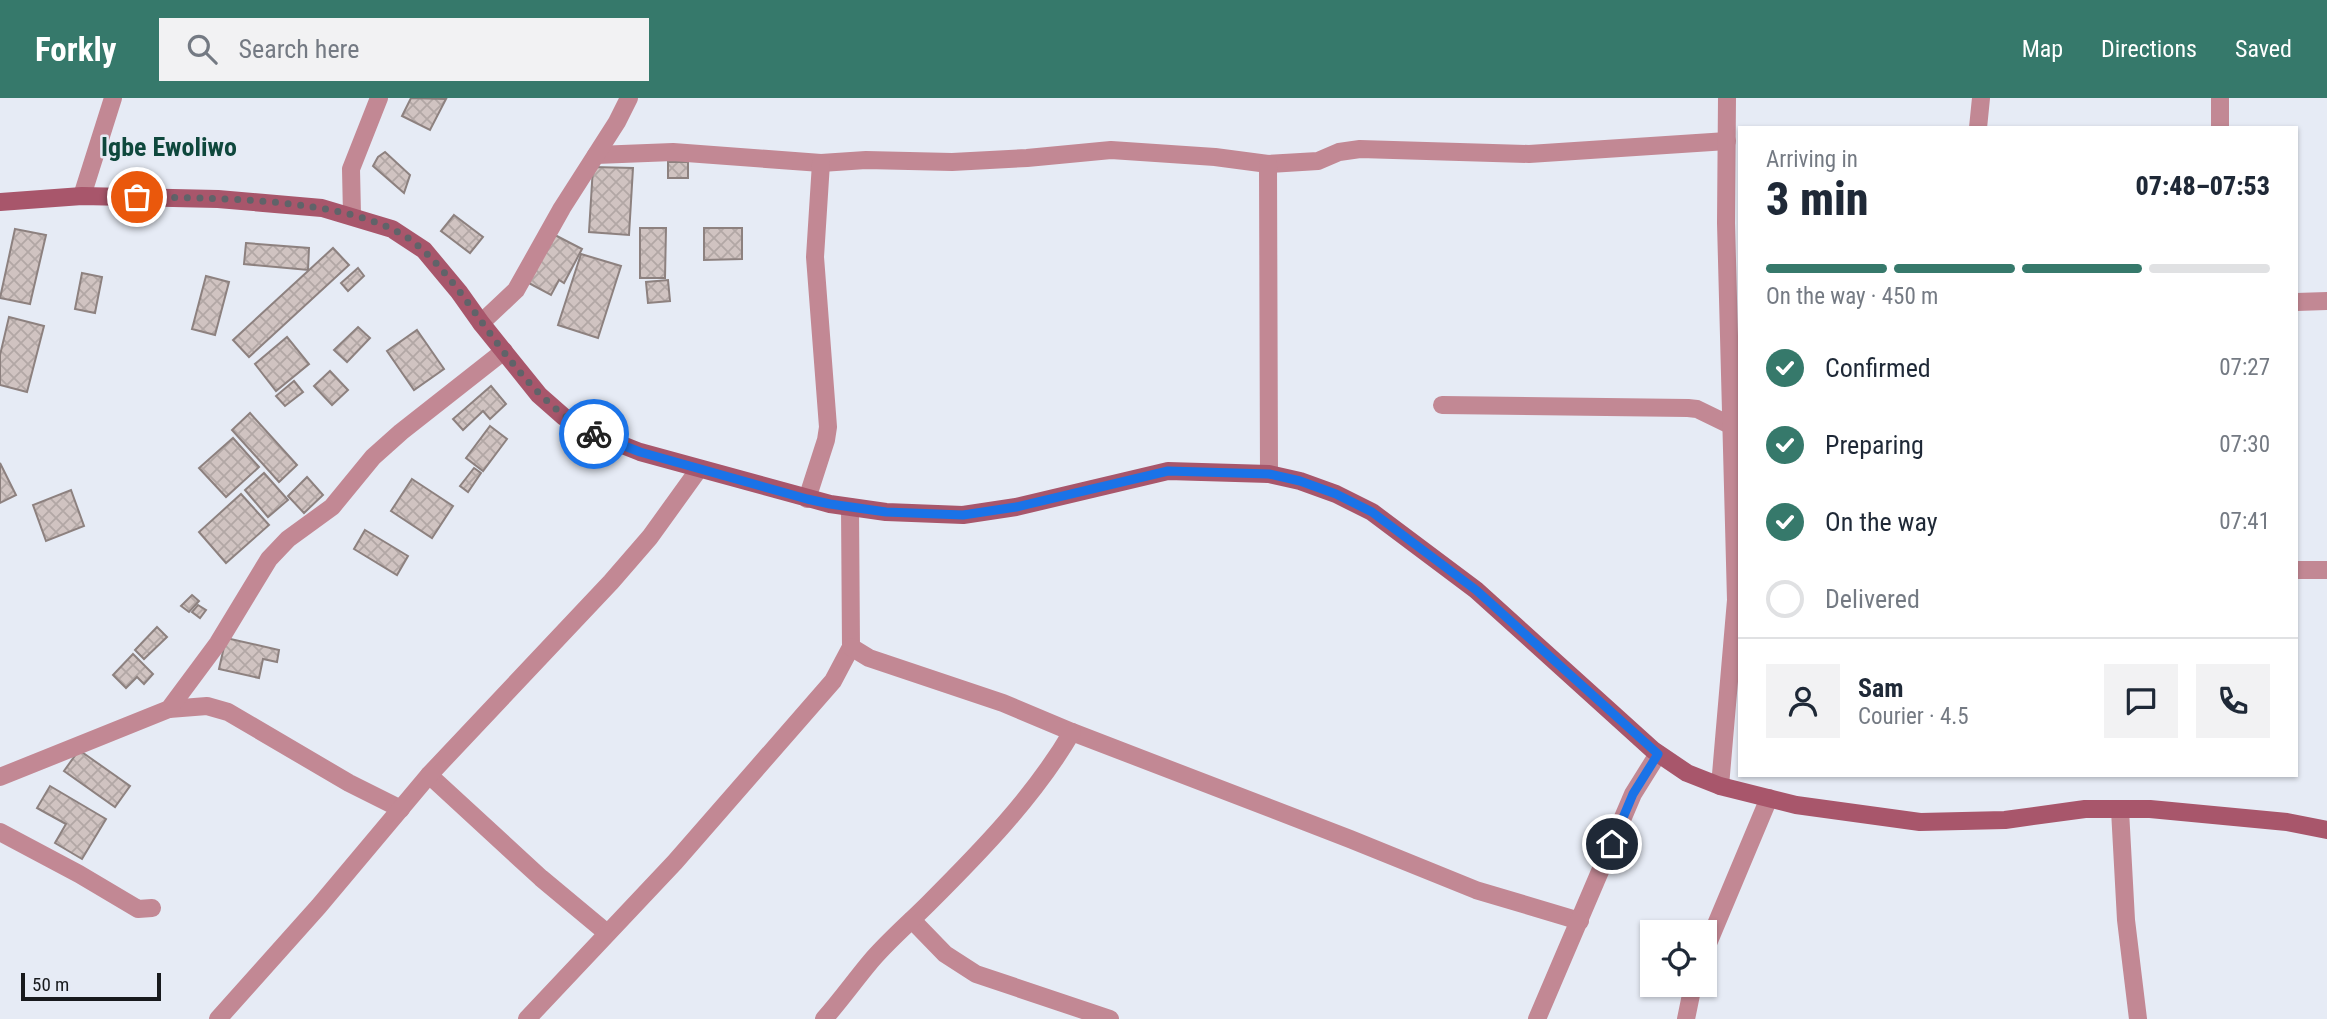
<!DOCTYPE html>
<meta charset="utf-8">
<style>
:root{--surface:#fff;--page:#f2f2f3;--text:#1f2937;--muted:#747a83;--line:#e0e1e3;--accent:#36796b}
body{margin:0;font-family:"Roboto Condensed",sans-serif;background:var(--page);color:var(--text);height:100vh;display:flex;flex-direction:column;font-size:26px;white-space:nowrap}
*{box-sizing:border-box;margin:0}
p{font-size:23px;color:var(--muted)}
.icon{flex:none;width:38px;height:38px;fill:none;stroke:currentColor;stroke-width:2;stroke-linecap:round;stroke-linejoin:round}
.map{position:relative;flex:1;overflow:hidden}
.panel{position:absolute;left:1738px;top:28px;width:560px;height:651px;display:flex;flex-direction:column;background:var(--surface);border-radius:0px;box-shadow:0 2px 5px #0004}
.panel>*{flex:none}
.buttons{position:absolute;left:1640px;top:822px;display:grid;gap:14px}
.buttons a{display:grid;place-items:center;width:77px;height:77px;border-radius:0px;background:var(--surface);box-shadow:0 2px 5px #0004;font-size:35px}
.scale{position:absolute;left:21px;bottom:18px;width:140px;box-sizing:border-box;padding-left:7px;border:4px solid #181a1d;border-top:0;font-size:19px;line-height:24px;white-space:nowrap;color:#181a1d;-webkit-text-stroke:5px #e6ebf5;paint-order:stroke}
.pin{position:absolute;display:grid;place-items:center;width:60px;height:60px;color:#fff;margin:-30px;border:4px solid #fff;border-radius:50%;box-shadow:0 2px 7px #0007}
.courier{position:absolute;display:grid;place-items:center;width:70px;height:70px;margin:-35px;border:5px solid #1a73e8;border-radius:50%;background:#fff;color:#222;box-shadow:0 2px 9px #0007}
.head em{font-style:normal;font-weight:800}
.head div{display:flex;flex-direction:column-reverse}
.head{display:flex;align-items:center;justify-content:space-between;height:119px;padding:0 28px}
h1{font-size:46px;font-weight:800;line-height:52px}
.bar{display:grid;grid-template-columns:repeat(4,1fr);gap:10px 7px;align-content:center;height:84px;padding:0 28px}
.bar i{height:9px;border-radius:5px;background:var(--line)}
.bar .current{background:var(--accent)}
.bar p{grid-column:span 4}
.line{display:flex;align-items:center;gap:18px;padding:0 28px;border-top:2px solid var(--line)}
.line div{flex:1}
.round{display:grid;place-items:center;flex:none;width:74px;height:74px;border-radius:0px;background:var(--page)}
ol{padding:0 28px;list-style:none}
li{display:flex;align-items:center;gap:21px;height:77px}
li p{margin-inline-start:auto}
li .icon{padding:7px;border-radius:50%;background:var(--accent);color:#fff;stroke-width:4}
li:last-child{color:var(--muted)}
li i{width:38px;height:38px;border:4px solid var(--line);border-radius:50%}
header{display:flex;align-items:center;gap:42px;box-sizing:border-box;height:98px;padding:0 35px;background:var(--accent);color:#fff}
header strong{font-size:33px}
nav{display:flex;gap:38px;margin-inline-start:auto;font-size:24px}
.search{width:490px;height:63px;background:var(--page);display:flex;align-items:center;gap:18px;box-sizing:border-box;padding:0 24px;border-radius:0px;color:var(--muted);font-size:26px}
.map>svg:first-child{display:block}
.building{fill:url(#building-cross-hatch);stroke:#8d817f;stroke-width:2}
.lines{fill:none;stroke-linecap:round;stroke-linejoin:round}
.street{stroke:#c28894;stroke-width:18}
.secondary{stroke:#a8566b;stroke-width:18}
.done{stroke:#606369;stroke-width:7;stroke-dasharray:0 12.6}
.route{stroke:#1a73e8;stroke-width:9}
.labels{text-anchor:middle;stroke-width:5;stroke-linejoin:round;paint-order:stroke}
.quarter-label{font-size:26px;font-weight:bold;fill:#0f483d;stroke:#e6ebf5}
</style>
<header>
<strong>Forkly</strong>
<div class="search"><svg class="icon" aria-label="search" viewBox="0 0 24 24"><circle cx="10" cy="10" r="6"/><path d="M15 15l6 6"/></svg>Search here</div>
<nav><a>Map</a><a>Directions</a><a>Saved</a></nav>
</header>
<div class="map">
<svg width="2327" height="921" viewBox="0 0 2327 921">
<defs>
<pattern id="building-cross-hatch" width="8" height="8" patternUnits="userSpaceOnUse" patternTransform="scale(1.75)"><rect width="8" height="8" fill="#d0c3c1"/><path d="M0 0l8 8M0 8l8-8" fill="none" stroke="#b2a7a5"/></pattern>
</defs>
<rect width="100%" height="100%" fill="#e6ebf5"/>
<g class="building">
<path d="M411,0L446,1L430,32L402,18Z"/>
<path d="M385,54L410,77L404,95L373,68L378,59Z"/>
<rect x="668" y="64" width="20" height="16"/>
<path d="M593,69L633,70L629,137L589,134Z"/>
<path d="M454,117L483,139L470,155L441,133Z"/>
<path d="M640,130H666L665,180H640Z"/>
<path d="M704,130H742V161L704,162Z"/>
<path d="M15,131L46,137L30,206L0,200Z"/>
<path d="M551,135L582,151L564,185L559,182L551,197L525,183Z"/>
<path d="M246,145L309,150L308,172L244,166Z"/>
<path d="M333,150L349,167L249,259L233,242Z"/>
<path d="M581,156L621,168L598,240L558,227Z"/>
<path d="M358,170L364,178L348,193L341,185Z"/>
<path d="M82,175L102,179L95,215L75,211Z"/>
<path d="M206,178L229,184L215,237L192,231Z"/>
<path d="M668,182L670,203L648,205L646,184Z"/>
<path d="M9,219L44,228L27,294L0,287V257Z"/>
<path d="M358,229L370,240L347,264L334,252Z"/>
<path d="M417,232L444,271L414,292L387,253Z"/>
<path d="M287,239L309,266L276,293L255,266Z"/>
<path d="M330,273L348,292L332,307L314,288Z"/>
<path d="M294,283L303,294L285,308L276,298Z"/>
<path d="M491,288L506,306L490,321L483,313L463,332L453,321Z"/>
<path d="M250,315L297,367L279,384L232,332Z"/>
<path d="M490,328L507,341L483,373L466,360Z"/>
<path d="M233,340L259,369L226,399L199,370Z"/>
<path d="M0,365L16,397L0,405Z"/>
<path d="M474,370L481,375L468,394L460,388Z"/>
<path d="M264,375L288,402L268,419L245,392Z"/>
<path d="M307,379L323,397L304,415L288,398Z"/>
<path d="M412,381L453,408L432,440L391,413Z"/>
<path d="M71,392L84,428L46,443L33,407Z"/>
<path d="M241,396L269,427L226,465L199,434Z"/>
<path d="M365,432L408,458L397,477L354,451Z"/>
<path d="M192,497L199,503L189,514L181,508Z"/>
<path d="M198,507L206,512L200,520L192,514Z"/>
<path d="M157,529L167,539L144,561L135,552Z"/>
<path d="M226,540L279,552L277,564L263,561L259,580L219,571Z"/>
<path d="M133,556L153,576L144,586L137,579L126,590L113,577Z"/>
<path d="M79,652L130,688L115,709L64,673Z"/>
<path d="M50,688L106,721L82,761L55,745L66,726L37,710Z"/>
</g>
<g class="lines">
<g class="street">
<path d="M2220,0V30"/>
<path d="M1978,30L1981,0"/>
<path d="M596,57L673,54L821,65L866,62L952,64L1027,60L1111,52L1215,59L1268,66L1318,63L1339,54L1360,51L1529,56L1727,43"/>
<path d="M1268,66L1269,376"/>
<path d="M82,98L113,0"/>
<path d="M352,117L351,71L379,0"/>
<path d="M2296,204L2327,203"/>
<path d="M481,225L516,192L562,110L617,24L629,0"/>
<path d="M1442,307L1688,310L1697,311L1732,328"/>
<path d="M807,401L826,342L828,329L815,159L821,65"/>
<path d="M2296,472H2327"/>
<path d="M169,611L207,608L228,614L349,685L401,711"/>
<path d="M1072,634L1350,741L1476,792L1580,823"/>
<path d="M429,677L541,780L607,835"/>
<path d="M0,679L169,611L218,545L269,461L288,441L332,409L373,359L401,334L504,253"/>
<path d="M1720,688L1736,502L1726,125L1727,0"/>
<path d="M2120,712L2126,822L2138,921"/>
<path d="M0,734L79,776L138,811L152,810"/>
<path d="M912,822L945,856L976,876L1110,921"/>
<path d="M1704,855L1769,700"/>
<path d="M218,921L319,808L429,677L611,484L650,439L699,371"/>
<path d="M527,921L675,764L833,583L851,549L850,409"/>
<path d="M824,921C841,902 855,882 871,863C888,843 909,825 928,806C980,754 1034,699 1072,634L1003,605L869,560L851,549"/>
<path d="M1537,921L1633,696L1658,656"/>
<path d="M1686,921L1693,887"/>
</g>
<path class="secondary" d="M0,104L82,98L218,101L322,110L392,131L424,152L459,194L481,225L539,297L564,319L592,335L640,354L830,406L886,414L963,417L1016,409L1168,373L1269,376L1300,383L1336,396L1372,414L1476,492L1653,652L1687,675L1720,688L1796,707L1920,724L2005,722L2085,711H2150L2287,724L2327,732"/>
</g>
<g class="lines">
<path class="done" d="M137,99C211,100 347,99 408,140C428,154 445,175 460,194C499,246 534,306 594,336"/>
<path class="route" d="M594,336L640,354L807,401L830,406L886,414L963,417L1016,409L1168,373L1269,376L1300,383L1336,396L1372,414L1476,492L1658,656L1633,696L1612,746"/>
</g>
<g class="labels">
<g class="quarter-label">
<text x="169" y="58">Igbe Ewoliwo</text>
</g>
</g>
</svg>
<div class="buttons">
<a><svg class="icon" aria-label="locate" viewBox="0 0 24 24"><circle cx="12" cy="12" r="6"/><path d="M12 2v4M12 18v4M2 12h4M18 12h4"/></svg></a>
</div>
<div class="scale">50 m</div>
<div class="pin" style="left:137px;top:99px;background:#ea580c"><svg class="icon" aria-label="bag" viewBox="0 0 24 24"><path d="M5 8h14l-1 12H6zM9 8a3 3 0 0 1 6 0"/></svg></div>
<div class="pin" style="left:1612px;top:746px;background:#1f2937"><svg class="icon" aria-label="home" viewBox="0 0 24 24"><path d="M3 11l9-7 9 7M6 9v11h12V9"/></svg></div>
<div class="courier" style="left:594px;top:336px"><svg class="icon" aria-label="bike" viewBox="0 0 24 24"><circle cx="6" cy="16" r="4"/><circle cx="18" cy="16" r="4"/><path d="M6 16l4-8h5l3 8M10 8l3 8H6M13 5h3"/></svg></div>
<section class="panel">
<div class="head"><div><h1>3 min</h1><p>Arriving in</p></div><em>07:48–07:53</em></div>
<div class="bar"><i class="current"></i><i class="current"></i><i class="current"></i><i></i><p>On the way · 450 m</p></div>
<ol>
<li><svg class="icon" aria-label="check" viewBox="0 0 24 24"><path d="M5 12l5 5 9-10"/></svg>Confirmed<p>07:27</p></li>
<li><svg class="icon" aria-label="check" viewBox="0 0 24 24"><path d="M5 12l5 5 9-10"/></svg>Preparing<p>07:30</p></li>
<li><svg class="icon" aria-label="check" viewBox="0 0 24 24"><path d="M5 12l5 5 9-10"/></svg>On the way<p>07:41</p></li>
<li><i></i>Delivered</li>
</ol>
<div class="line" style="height:126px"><a class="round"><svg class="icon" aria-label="person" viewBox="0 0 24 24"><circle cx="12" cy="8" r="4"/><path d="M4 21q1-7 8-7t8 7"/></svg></a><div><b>Sam</b><p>Courier · 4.5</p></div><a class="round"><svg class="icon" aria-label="chat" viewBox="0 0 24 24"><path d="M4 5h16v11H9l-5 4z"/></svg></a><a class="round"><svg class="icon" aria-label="phone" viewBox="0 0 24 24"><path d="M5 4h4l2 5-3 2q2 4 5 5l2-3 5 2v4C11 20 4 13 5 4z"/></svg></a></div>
</section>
</div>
